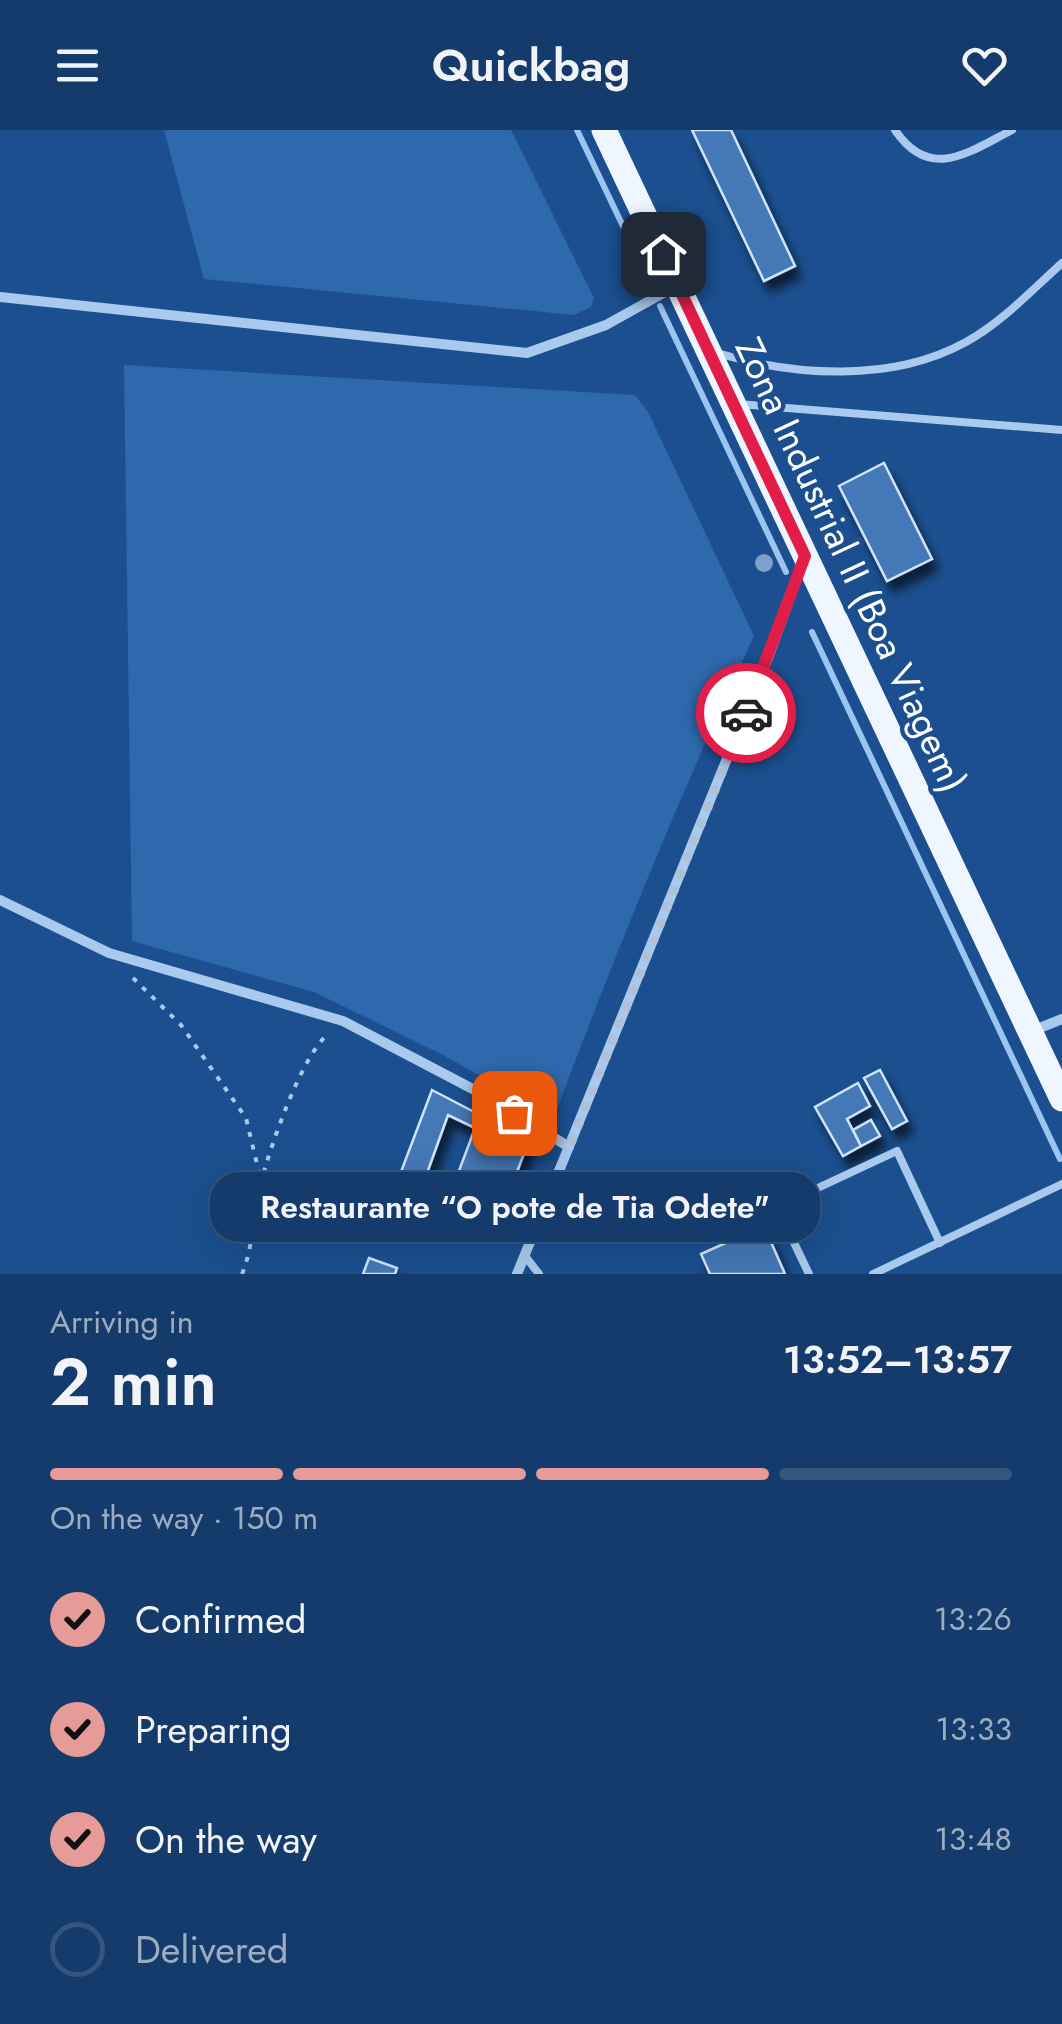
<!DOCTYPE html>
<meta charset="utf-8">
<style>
:root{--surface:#143b6b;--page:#214673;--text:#f1f3f6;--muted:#9dadc1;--line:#33557e;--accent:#e69b98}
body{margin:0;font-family:Jost,sans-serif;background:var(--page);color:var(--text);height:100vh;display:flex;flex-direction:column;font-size:38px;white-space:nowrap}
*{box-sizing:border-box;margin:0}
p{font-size:32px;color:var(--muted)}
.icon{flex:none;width:55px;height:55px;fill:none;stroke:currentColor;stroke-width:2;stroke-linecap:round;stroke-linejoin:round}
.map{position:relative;height:1144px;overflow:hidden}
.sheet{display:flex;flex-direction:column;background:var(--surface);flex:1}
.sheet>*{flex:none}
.pin{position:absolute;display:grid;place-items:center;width:85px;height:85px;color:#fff;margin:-42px;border-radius:20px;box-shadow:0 5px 15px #0006}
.courier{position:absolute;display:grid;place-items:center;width:100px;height:100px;margin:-50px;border:8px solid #e11d48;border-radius:50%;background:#fff;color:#222;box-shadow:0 2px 12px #0007}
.bubble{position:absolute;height:70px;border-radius:30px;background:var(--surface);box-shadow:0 10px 40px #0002,0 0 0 2px var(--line);font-size:32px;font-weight:600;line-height:70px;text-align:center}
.head em{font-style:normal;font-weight:600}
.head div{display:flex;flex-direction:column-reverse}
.head{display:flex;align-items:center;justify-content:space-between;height:170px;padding:0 50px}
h1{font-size:65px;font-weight:600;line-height:75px}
.bar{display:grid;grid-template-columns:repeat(4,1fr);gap:15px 10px;align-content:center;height:120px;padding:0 50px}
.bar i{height:12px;border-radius:8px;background:var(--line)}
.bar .current{background:var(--accent)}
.bar p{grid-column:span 4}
ol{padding:0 50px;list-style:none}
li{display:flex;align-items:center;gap:30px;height:110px}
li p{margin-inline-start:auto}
li .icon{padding:10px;border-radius:50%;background:var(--accent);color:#111;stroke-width:4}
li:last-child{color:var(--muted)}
li i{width:55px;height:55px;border:5px solid var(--line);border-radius:50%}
header{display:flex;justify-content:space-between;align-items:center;height:130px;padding:0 50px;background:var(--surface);font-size:45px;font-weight:600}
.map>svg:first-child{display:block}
.green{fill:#2e69ad}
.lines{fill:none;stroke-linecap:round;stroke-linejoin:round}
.stream{stroke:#9cc4f0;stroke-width:6}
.building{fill:#4478b7;stroke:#cfe3fa;stroke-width:2.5;filter:url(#shadow)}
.path{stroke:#a9c9ee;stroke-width:4;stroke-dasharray:5 8;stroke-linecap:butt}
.lane{stroke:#a9c9ee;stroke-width:8}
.street{stroke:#a9c9ee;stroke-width:10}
.primary{stroke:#f0f6ff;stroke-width:25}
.tree{fill:#7ea0ca}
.done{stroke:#afc1d8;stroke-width:10;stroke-dasharray:0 18}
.route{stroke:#e11d48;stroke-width:12}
.labels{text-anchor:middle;stroke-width:9;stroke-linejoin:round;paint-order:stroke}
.street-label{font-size:38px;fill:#fff;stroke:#1b4f8f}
</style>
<header><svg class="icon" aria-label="menu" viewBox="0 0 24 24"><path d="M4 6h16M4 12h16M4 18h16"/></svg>Quickbag<svg class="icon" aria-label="heart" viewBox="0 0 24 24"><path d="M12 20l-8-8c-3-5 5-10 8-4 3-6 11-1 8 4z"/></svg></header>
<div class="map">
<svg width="1062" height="1144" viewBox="0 0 1062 1144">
<defs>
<filter id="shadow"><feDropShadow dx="6" dy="11" stdDeviation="5" flood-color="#0009"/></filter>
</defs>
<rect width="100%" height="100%" fill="#1b4f8f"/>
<g class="green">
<path d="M164,0H511L594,168L591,177L574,185L204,149Z"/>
<path d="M124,235L635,265L648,282L754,506C680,664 615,824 554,987L443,925L314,862L132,811Z"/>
</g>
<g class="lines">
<g class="stream">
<path d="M577,0L643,138"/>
<path d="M660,176L786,442"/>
<path d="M812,502L1060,1029"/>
</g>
</g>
<g class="building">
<path d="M692,0H731L795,136L764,151Z"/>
<path d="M884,333L932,429L887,451L839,356Z"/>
<path d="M880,940L907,991L892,999L864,948Z"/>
<path d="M858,953L870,976L847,989L861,1016L843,1026L815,977Z"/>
<path d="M432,960L480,985L475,998L448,985L422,1057L399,1047Z"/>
<path d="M480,985L529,1010L505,1074L454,1054Z"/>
<path d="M871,990L880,1006L861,1016L853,1000Z"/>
<path d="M764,1096L785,1144H710L701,1124Z"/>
<path d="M369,1128L397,1138L395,1144H363Z"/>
</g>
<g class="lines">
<g class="path">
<path d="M133,848L181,895L246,988L261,1051"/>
<path d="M242,1144C254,1115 253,1082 261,1052C271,1015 301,927 328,904"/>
</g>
<g class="lane">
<path d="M895,0C930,52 969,22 1012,0"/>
<path d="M717,223C794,246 892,253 966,212C1001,193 1032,160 1062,133"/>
<path d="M738,274L1062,300"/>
<path d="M525,1126L539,1144"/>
<path d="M809,1144L777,1077L897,1021L940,1113"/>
<path d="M873,1144L1062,1054"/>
</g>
<g class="street">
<path d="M0,167L527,223L606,195L676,156"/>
<path d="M0,770L109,823L343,891L486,966L569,1017"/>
<path d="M1032,901L1062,889"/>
<path d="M517,1144L768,528L803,432"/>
</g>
<path class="primary" d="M604,0L1062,969"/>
</g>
<circle class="tree" cx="764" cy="433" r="9"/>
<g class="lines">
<path class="done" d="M514,983L569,1017L746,583"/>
<path class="route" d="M663,124L805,426L746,583"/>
</g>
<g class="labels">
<g class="street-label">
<text transform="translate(851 435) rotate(65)" y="13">Zona Industrial II (Boa Viagem)</text>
</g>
</g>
</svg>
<div class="pin" style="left:514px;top:983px;background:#ea580c"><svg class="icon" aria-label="bag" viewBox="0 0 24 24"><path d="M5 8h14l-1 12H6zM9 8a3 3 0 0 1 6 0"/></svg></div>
<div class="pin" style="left:663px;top:124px;background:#1f2937"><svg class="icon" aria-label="home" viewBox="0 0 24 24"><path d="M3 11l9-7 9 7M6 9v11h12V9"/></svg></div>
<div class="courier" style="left:746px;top:583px"><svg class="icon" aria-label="car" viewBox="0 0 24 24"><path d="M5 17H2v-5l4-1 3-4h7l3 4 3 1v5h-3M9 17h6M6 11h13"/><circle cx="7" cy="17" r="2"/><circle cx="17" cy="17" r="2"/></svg></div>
<div class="bubble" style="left:210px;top:1042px;width:610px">Restaurante “O pote de Tia Odete&quot;</div>
</div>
<section class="sheet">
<div class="head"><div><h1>2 min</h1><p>Arriving in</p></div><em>13:52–13:57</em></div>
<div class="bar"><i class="current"></i><i class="current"></i><i class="current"></i><i></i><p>On the way · 150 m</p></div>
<ol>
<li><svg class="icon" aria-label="check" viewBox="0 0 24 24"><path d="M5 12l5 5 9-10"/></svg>Confirmed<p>13:26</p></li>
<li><svg class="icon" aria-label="check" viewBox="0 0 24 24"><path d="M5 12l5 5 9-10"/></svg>Preparing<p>13:33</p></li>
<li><svg class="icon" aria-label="check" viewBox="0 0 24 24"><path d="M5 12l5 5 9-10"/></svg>On the way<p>13:48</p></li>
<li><i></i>Delivered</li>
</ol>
</section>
